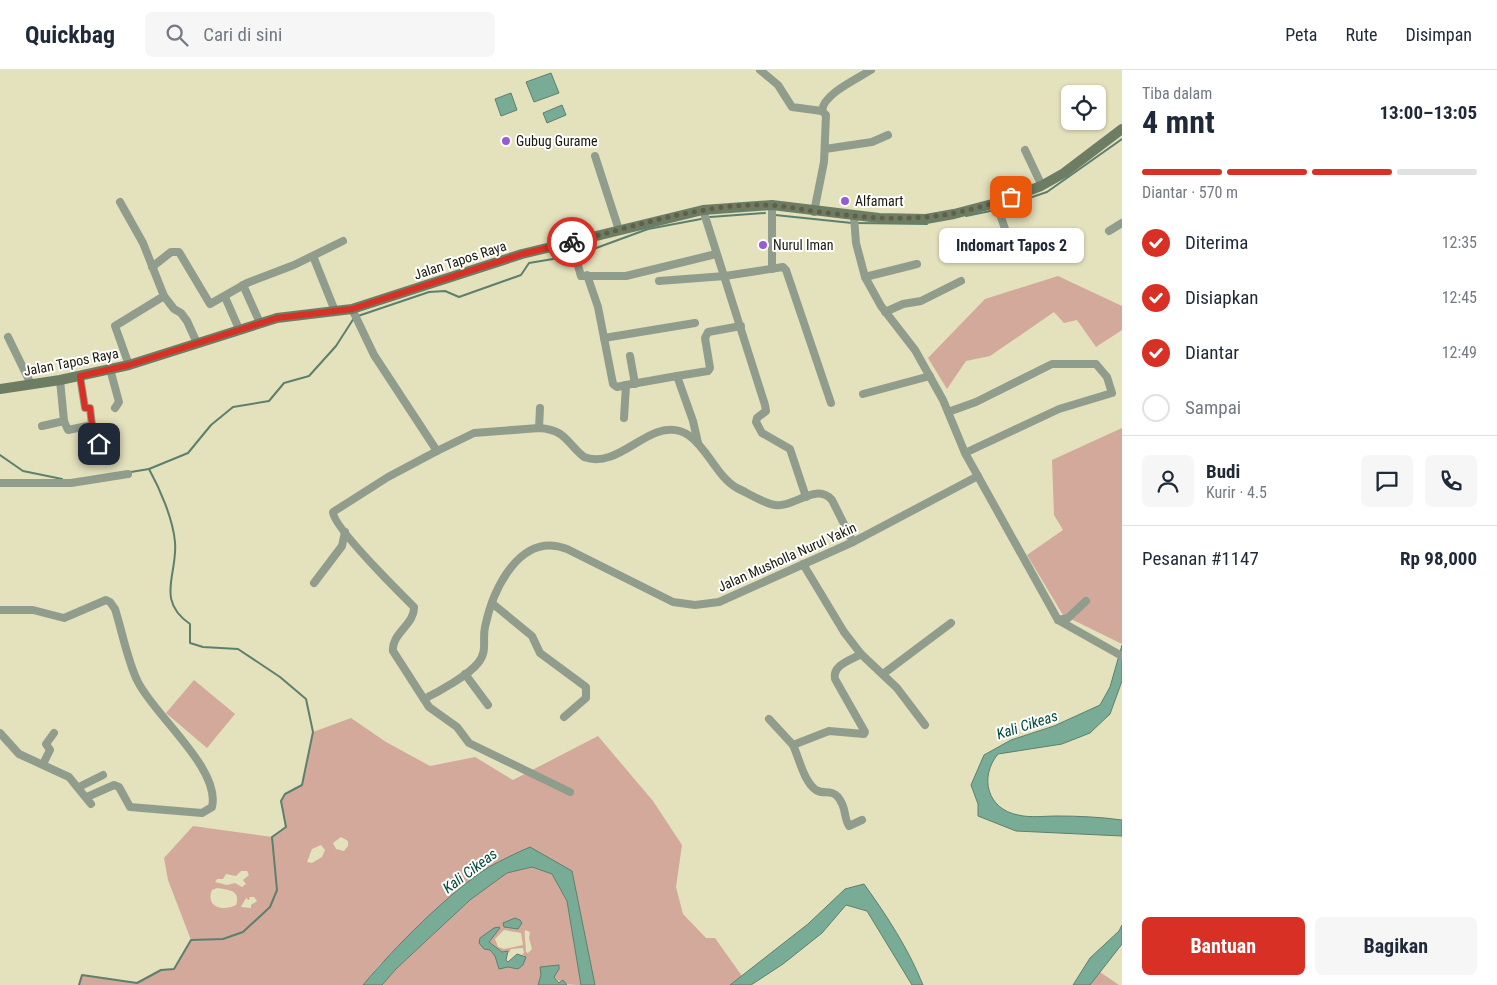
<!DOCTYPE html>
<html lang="id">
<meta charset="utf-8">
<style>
:root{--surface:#fff;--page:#f6f6f7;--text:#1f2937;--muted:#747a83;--line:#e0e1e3;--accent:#d93025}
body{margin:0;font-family:"Roboto Condensed",sans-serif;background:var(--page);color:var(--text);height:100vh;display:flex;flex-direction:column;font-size:19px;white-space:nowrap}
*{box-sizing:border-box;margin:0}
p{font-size:16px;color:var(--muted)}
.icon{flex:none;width:28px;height:28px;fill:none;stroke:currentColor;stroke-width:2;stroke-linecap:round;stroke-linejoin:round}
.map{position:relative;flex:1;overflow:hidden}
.details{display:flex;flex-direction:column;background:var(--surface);width:375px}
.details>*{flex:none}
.buttons{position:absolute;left:1061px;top:15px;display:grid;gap:10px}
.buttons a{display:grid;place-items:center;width:45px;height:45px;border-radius:8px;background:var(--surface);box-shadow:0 1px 4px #0004;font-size:25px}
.pin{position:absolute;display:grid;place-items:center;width:42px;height:42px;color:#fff;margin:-21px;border-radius:10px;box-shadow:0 2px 8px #0006}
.courier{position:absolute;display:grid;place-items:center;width:50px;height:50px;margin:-25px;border:4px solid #d93025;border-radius:50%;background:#fff;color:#222;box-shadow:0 1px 6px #0007}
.bubble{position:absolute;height:35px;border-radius:8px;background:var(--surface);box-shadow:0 1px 4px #0004;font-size:16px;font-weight:700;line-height:35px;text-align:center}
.overview em{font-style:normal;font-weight:700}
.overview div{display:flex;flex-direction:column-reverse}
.overview{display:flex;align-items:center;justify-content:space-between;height:85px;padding:0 20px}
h1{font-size:32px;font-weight:700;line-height:38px}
.bar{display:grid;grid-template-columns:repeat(4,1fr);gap:8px 5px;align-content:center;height:60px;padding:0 20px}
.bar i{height:6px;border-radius:4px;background:var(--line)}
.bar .selected{background:var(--accent)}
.bar p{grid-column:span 4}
.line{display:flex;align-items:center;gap:12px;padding:0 20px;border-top:1px solid var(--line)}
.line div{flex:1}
.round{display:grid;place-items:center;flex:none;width:52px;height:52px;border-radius:8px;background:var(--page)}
ol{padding:0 20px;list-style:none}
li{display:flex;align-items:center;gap:15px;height:55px}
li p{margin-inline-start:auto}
li .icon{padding:5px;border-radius:50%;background:var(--accent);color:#fff;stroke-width:4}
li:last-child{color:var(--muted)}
li i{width:28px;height:28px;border:2px solid var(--line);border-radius:50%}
.button{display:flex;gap:10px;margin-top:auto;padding:10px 20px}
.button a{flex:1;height:58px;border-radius:8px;background:var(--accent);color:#fff;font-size:20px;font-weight:700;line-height:58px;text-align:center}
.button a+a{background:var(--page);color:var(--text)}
header{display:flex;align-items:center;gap:30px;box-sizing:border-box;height:70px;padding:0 25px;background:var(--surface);border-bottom:1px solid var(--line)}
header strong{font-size:24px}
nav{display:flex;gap:28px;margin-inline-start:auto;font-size:18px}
.search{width:350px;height:45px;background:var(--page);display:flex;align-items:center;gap:12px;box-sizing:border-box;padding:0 18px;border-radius:8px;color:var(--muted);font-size:19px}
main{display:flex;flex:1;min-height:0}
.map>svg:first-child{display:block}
.green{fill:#d3a99b;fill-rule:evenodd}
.water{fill:#79ac97;stroke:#5c806d}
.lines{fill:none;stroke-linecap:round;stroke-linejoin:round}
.stream{stroke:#5c806d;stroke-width:2}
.minor{stroke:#919d8c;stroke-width:8}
.secondary{stroke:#6c7d64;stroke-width:10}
.done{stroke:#615f49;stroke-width:5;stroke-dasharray:0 9}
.route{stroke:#d93025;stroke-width:6}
.poi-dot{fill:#955cd4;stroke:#fff;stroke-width:2}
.labels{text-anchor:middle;stroke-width:4;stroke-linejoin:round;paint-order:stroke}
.poi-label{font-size:14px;fill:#1a190b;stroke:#fff;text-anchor:start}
.street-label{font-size:14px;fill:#1a190b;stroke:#fff}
.water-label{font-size:15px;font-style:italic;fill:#024b37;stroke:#fff}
</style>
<header>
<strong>Quickbag</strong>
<div class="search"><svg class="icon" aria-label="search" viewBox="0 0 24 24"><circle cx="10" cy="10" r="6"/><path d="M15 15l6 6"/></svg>Cari di sini</div>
<nav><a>Peta</a><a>Rute</a><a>Disimpan</a></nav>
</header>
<main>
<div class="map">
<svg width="1122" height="915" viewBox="0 0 1122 915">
<rect width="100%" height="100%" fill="#e4e1bd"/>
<g class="green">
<path d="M1058,206L1122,236V260L1096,277L1077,250L1064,253L1054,242L990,286L966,291L947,319L928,288L985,229Z"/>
<path d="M1122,358V574L1063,545L1027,485L1063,460L1054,445L1052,390Z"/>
<path d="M194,610L235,644L207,678L166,643Z"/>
<path d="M351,648L386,672L430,696L475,687L513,710L598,666L653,731L682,775L676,817L683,844L706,868H715L742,906L730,915H595L572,802L530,777L380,894L363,915H79L82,905L137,913L161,900L174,899L191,870L168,810L164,788L193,756L272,767L286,757L281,731L285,724L302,715L313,662ZM341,767L348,771V776L344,781L336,779L333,773ZM321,775L325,780L322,787L312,793L307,792L312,779ZM241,801H247L249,805L243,810L246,814L242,817L235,813L227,815L215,812L217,809H223L226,804L236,806ZM217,818C229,820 241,820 236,835C223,842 205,837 212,820ZM250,827H254L257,831L251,835V838L241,837L246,828L249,830Z"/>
<path d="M532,797L552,804L567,831L581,915C570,915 561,915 554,906L541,905L538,915H382L396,899L470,830L507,803ZM498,860L488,872L502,882L508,881L509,883L511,879L523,878L524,883L522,884L526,887L518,899C499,895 492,882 480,868ZM504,860L521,863L523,875L504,879L498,877L495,869ZM525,860L530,862L529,868L532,879L528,883L526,882C526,874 524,868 525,860Z"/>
<path d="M1100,902L1119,915H1090Z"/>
</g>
<g class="water">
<path d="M551,3L559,23L534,32L526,12Z"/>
<path d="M511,23L517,40L501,46L495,29Z"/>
<path d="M562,35L566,45L547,53L543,43Z"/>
<path d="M1122,575V611L1110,644L1090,663L1062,674L998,684C979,707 987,739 1018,745C1030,748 1044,746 1057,746C1079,746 1100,747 1122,750V766L1016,761L978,746V734L971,715L984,685L1011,670L1054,656L1100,635L1110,617Z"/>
<path d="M530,777L572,801L595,915H581L567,831L552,804L532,797L507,803L470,830L396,899L382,915H363C393,879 449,822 489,797C502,790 516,783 530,777Z"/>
<path d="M864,814C887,846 908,878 923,915H912L867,841L846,835L822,863L783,894L751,915H730L808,854L845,819Z"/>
<path d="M515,848L520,850L522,853L518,859L504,857L503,853Z"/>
<path d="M1122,855V874L1090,915H1073L1090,888L1119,861Z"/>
<path d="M499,857L500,858L489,872L502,882L508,881L506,890L508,892L517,884L526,887L523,895L518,899L508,897L499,899L495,886L490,880L484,879L479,873L480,868L494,858Z"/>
<path d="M559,895V899L554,907L559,913L563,910L567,915H538L541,905L540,897Z"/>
</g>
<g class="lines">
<g class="stream">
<path d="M1000,138L1047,122L1122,69"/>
<path d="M775,145L852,153"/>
<path d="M966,146L995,140"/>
<path d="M710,147L765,143"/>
<path d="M856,153L927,154"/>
<path d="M577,182L588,181L648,159L701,149"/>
<path d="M358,246L429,222L445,221L459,227L521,205L529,193L553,189L560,183L572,182"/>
<path d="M0,385L23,401L62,409"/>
<path d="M131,402L149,399L188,383L211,355L233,337L269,331L284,313L309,306L336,276L354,248"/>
<path d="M79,915L82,905L137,913L161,900L174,899L191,870L223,869L243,862L270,837L277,820L272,767L286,757L281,731L285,724L302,715L313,662L306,629L280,607L238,579L203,577L190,573V554C155,530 178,504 175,472C173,449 160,419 149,399"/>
</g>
<g class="minor">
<path d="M760,0L778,15L792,37L822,41L826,45L824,92L814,142"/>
<path d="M822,41C823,24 857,9 871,0"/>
<path d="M825,79L872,72L888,65"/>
<path d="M1025,80L1042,116"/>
<path d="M595,86L619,160"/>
<path d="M120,132L143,173L164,226L174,239L181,243L187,251L197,273"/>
<path d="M996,133L1009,170L1013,173"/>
<path d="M772,135V199"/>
<path d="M703,140L765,335L766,341L757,348L756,352L762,363L790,379L806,427"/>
<path d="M854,147L856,173L865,207L881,236L915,280L943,330L965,383L1058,550L1122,586"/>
<path d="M1109,161L1122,153"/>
<path d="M571,172L581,206H626L716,184"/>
<path d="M313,186L335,241"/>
<path d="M152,197L171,182H179L210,234L247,213L294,195L343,171"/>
<path d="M587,205L598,237L613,314L617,317L626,315"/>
<path d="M865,207L917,194"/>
<path d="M659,211L725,206L783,197L786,200L831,333"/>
<path d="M243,215L260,253"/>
<path d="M225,227L239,259"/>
<path d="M352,239L374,285L437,381L388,407L333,442C333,457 400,523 414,537C415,554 391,564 393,581L429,637L457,657L469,673L570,722"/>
<path d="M885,242L903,234L921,231L961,211"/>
<path d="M8,267L31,314"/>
<path d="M604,268L695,253"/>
<path d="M630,286L635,314"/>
<path d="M129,295L115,256L164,226"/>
<path d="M110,299L119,332L115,338"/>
<path d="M80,306L85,338H90L92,355L99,374"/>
<path d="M677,306L708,301L710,298L705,268L708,262L741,256"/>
<path d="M863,324L930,306"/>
<path d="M948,342L976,332L1052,294H1096L1107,307L1112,323L1059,339L965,383"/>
<path d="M624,348L626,315L677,306L693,351L698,373"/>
<path d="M64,351L68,360L92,355"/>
<path d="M42,356L64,351L60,310"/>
<path d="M539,358L540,338"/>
<path d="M437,381L474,363L539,358C567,360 566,373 584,387C611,397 634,370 658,362C700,348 709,403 737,418C748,423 763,433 775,435C794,438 816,412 832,430L853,472"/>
<path d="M0,413H71L128,404"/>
<path d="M803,494L844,562L861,584L897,618L925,655"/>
<path d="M314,513L342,476L345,462"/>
<path d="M493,534L532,566L540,583L586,617V628L564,647"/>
<path d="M0,540H33L64,548L106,530L110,532L115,539C122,561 128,593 138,612C155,646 221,699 212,737L202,743L130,737L119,717L114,715L87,727"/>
<path d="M1058,550L1068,548L1086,531"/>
<path d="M465,604L488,635"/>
<path d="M883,604L951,553"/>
<path d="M424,629C438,622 469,605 478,593C488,581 482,571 485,557C493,519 520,461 567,479L673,532L695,535L719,532L853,472L978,406"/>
<path d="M769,649L793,675L829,661L864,664L865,662L835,609C832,595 851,590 861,584"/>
<path d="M0,663L19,684L69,707L91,734"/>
<path d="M793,675C799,688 804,712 816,720C824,725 831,719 838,727C847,738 843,746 849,756L862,750"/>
<path d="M43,694L50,680L46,674L54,663"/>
<path d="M79,717L103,705"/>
</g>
<path class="secondary" d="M0,319L60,310L129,295L277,248L352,239L522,184L703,140L772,135L879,148L926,149L954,144L996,133L1041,116L1064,103L1122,59"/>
</g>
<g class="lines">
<path class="done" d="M572,172C633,157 694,136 757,135C781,134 805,141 829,143C897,152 946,151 1011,127"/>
<path class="route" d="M99,374L92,355L90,338H85L80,306L129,295L277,248L352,239L522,184L572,172"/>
</g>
<g class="poi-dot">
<circle cx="506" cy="71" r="5"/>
<circle cx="845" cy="131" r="5"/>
<circle cx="763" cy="175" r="5"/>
</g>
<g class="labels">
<g class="poi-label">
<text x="516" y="76">Gubug Gurame</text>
<text x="855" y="136">Alfamart</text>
<text x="773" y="180">Nurul Iman</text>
</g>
<g class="street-label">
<text transform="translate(460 190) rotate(-18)" y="5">Jalan Tapos Raya</text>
<text transform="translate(71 292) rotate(-11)" y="5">Jalan Tapos Raya</text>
<text transform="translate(787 487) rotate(-24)" y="5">Jalan Musholla Nurul Yakin</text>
</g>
<g class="water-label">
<text transform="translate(1027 655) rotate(-18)" y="5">Kali Cikeas</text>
<text transform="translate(470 801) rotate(-37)" y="5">Kali Cikeas</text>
</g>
</g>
</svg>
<div class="buttons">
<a><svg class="icon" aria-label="locate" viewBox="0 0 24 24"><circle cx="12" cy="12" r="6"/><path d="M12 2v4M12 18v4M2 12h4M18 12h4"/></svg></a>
</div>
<div class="pin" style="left:1011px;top:127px;background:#ea580c"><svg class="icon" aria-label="bag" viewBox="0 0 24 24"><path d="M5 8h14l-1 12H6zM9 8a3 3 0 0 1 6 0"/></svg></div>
<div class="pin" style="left:99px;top:374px;background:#1f2937"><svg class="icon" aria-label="home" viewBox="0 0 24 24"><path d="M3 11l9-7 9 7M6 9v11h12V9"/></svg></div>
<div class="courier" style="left:572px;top:172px"><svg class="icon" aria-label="bike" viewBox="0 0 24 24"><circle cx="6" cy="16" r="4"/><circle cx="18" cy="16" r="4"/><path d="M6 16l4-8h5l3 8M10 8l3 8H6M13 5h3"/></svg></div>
<div class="bubble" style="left:939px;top:158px;width:145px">Indomart Tapos 2</div>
</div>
<section class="details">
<div class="overview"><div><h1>4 mnt</h1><p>Tiba dalam</p></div><em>13:00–13:05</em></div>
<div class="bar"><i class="selected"></i><i class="selected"></i><i class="selected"></i><i></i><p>Diantar · 570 m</p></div>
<ol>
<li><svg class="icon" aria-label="check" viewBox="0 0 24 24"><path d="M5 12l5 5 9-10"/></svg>Diterima<p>12:35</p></li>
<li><svg class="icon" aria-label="check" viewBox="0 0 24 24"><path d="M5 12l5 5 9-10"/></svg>Disiapkan<p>12:45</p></li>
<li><svg class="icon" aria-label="check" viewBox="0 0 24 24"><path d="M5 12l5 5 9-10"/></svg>Diantar<p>12:49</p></li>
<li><i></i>Sampai</li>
</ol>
<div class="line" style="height:90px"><a class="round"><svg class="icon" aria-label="person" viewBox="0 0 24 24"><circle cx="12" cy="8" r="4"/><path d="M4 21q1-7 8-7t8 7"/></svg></a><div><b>Budi</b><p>Kurir · 4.5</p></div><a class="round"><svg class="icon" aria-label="chat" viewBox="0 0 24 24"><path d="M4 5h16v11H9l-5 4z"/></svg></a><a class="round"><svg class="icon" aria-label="phone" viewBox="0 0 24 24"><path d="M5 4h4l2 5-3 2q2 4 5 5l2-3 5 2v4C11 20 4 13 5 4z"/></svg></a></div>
<div class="line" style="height:65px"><div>Pesanan #1147</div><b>Rp 98,000</b></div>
<div class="button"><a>Bantuan</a><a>Bagikan</a></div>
</section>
</main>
